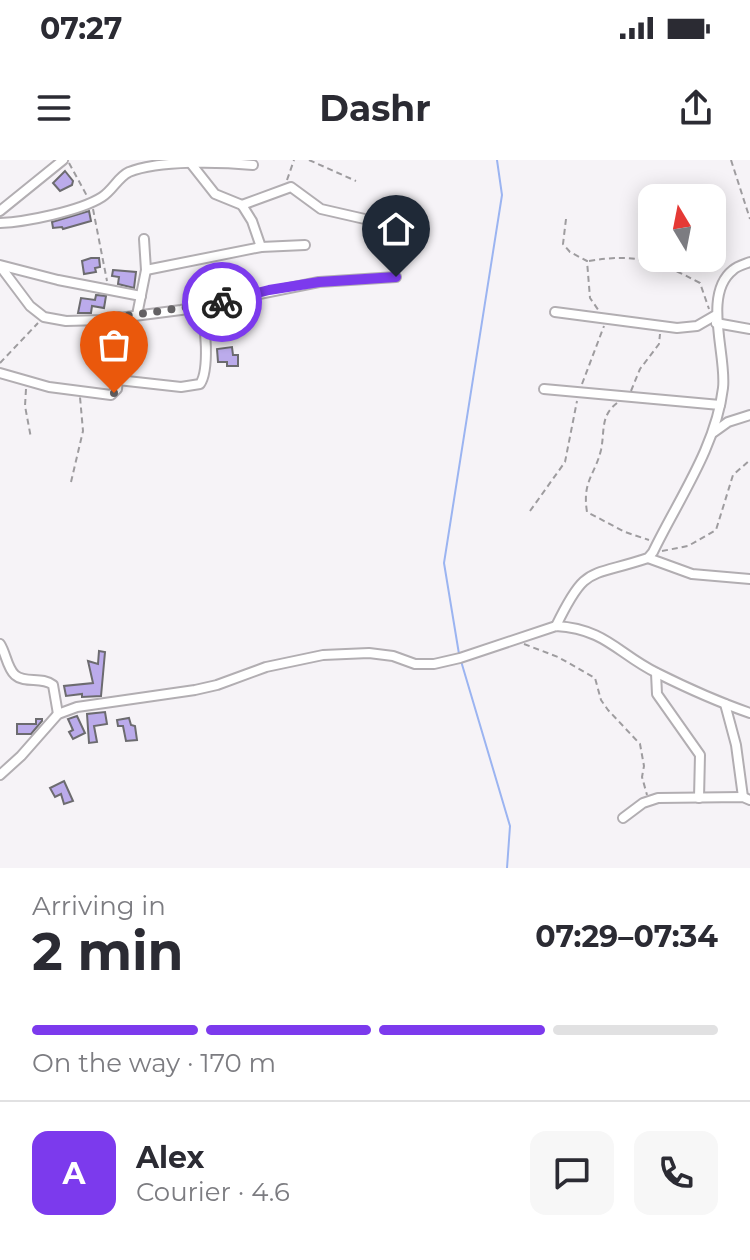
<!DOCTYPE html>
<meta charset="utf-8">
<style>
:root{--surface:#fff;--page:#f7f7f7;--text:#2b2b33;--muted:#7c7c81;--line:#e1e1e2;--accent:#7c3aed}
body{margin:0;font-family:Montserrat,sans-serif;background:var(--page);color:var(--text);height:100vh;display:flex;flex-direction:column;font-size:30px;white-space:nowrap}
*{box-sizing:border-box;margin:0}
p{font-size:26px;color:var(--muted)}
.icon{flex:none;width:44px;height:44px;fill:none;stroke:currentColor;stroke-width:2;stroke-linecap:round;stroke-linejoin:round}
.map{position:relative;height:708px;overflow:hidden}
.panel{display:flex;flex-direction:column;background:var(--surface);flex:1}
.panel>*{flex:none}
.needle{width:52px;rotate:350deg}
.tools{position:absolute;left:638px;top:24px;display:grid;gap:16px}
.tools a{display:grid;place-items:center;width:88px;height:88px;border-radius:16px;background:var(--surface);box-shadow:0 4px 20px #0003;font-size:40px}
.pin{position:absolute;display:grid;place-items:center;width:68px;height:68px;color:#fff;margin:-82px -34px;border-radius:50% 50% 50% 0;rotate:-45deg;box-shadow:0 0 8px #0007}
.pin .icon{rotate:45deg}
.courier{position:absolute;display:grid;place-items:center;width:80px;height:80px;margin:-40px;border:6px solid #7c3aed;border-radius:50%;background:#fff;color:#222;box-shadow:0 2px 10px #0007}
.headline em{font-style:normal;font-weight:700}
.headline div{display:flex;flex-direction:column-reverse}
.headline{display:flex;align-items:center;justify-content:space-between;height:136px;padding:0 32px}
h1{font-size:52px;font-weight:700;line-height:60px}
.bar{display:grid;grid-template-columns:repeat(4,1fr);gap:12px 8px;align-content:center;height:96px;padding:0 32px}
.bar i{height:10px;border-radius:6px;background:var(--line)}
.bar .current{background:var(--accent)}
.bar p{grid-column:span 4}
.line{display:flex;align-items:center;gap:20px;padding:0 32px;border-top:2px solid var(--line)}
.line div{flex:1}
.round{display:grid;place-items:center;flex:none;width:84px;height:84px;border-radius:16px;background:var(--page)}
.status{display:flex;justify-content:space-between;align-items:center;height:56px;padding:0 40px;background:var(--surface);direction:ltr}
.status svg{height:22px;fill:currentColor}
header{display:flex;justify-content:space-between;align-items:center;height:104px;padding:0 32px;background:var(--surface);font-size:36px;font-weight:700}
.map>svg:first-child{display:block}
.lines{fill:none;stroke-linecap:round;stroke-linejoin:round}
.stream{stroke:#9bb4f1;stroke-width:2}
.building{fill:#bbabeb;stroke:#6c6b6f;stroke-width:2}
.minor-casing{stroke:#b2aeb2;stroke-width:12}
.path{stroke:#9e9c9f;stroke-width:2;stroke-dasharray:6 4;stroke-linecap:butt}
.minor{stroke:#fff;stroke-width:8}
.done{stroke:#646264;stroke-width:8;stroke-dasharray:0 14.4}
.route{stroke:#7c3aed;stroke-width:10}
</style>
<div class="status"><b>07:27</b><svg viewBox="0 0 49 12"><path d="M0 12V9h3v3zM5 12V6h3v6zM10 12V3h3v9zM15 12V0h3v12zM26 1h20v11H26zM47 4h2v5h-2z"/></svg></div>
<header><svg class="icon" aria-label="menu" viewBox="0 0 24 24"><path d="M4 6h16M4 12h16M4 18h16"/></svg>Dashr<svg class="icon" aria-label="share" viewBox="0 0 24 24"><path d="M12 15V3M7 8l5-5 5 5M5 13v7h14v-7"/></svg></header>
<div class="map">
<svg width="750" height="708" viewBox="0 0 750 708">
<rect width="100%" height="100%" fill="#f6f3f7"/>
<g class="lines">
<g class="stream">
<path d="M459,494L444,403L502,35L497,0"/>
<path d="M461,501L510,666L507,708"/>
</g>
</g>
<g class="building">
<path d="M65,11L73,21L72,25L60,31L53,23Z"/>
<path d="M89,51L91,61L63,69L62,67L53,68L52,62Z"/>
<path d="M91,98H99L100,107L95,108L96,112L84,114L82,101Z"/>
<path d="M226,105L228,114L222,116L227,133L214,136L212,122L208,123L207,117L220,114L218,107Z"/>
<path d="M113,110L136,112L134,128L118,124L119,117L112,116Z"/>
<path d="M96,135L106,136L104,148L92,146L91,153H78L81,138L95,140Z"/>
<path d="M232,187L233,195H238V206H227V202H218L217,189Z"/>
<path d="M99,491L105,492L101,536L82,537V534L66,536L64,526L93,523L88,501L98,504Z"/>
<path d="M105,552L107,564L94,566L97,582L89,583L87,554Z"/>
<path d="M77,556L85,573L73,579L69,572L73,570L68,559Z"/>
<path d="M129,558L131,565L135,566L137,580L126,581L123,566H118L117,560Z"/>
<path d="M36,559H42V561L31,574H17V564H36Z"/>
<path d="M64,621L73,641L64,644L61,634L55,637L50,628Z"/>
</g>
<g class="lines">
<g class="minor-casing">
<g id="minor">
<path d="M189,1L215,34L242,45L252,61L261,87"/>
<path d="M242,45L291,27L321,49L417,71"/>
<path d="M0,51L63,0"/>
<path d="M0,63C26,62 80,51 102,37C113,30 118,17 129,12C159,0 221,2 253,5"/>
<path d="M0,105L58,120L141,136"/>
<path d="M0,106L30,146L44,157L66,161L103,160L181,150L319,122L396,117"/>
<path d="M146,110L261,87L305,85"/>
<path d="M555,152L677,168L697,166L716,155"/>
<path d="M137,155L146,110L144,79"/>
<path d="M716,163L750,169"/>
<path d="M0,213L49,227L111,235L117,229L118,220L119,157"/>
<path d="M118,220L181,227L200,224C210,210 205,164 202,146"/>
<path d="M544,229L720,245"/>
<path d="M714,272L728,262L750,255"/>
<path d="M648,398L692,414L750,419"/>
<path d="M556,466C586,404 588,418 648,398L653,392C678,340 716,287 723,228C727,196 702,134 733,110C737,106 745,104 750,102"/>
<path d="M0,484C6,493 7,508 15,515C25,524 42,516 53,525L58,554"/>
<path d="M656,513L657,534L700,595L699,638"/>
<path d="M725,544L736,585L743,637"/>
<path d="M0,615L21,596L58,554L77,547L195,530L217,525L266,507L323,495L369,493L393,496L415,504H434L460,498L556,466C606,469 618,494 657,513C687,528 718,542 750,553"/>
<path d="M623,658L643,643L658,638L743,637L750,640"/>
</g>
</g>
<g class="path">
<path d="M309,0L356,21"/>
<path d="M731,0L750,59"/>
<path d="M69,3L87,36"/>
<path d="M287,20L294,0"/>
<path d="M93,49L107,121"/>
<path d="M566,59L563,84L570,92L587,101L590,138L599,151"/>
<path d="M589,101C634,93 659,101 700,123L709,149"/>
<path d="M0,203L38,163"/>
<path d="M582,224L604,166"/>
<path d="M26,229L25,246L31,278"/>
<path d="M631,231L640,209L659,184L660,174"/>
<path d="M617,243C600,256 605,271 601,290C595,315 582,321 587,352L625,372L649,380"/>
<path d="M71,322L83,271L80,237"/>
<path d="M530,351L565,302L577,241"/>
<path d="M662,391L688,386L716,370L733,315L750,300"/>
<path d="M524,484L558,497L595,518L601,540L608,550L640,584L644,606L642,617L647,635"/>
</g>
<use href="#minor" class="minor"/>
</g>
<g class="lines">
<path class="done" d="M114,233L118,220L119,157L222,142"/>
<path class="route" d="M222,142L269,130L319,122L396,117"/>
</g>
</svg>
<div class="tools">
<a><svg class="needle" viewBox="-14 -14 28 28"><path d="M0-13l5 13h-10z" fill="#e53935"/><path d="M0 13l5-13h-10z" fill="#7c7c81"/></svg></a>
</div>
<div class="pin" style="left:114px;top:233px;background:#ea580c"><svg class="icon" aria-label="bag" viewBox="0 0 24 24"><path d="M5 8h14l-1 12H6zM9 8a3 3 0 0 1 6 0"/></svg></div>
<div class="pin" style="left:396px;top:117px;background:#1f2937"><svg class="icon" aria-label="home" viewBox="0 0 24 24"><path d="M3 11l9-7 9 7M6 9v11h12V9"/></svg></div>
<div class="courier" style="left:222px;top:142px"><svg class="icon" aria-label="bike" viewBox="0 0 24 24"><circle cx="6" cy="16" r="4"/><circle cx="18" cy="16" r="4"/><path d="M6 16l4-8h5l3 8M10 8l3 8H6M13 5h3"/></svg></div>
</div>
<section class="panel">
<div class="headline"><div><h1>2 min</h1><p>Arriving in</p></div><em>07:29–07:34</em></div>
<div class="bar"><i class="current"></i><i class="current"></i><i class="current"></i><i></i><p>On the way · 170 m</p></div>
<div class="line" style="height:144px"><b class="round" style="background:var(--accent);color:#fff">A</b><div><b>Alex</b><p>Courier · 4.6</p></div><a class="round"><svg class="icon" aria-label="chat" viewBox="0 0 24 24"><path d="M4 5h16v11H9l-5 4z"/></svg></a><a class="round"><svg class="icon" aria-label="phone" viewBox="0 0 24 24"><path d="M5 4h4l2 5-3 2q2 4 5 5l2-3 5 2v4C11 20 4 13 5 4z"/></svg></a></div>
</section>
